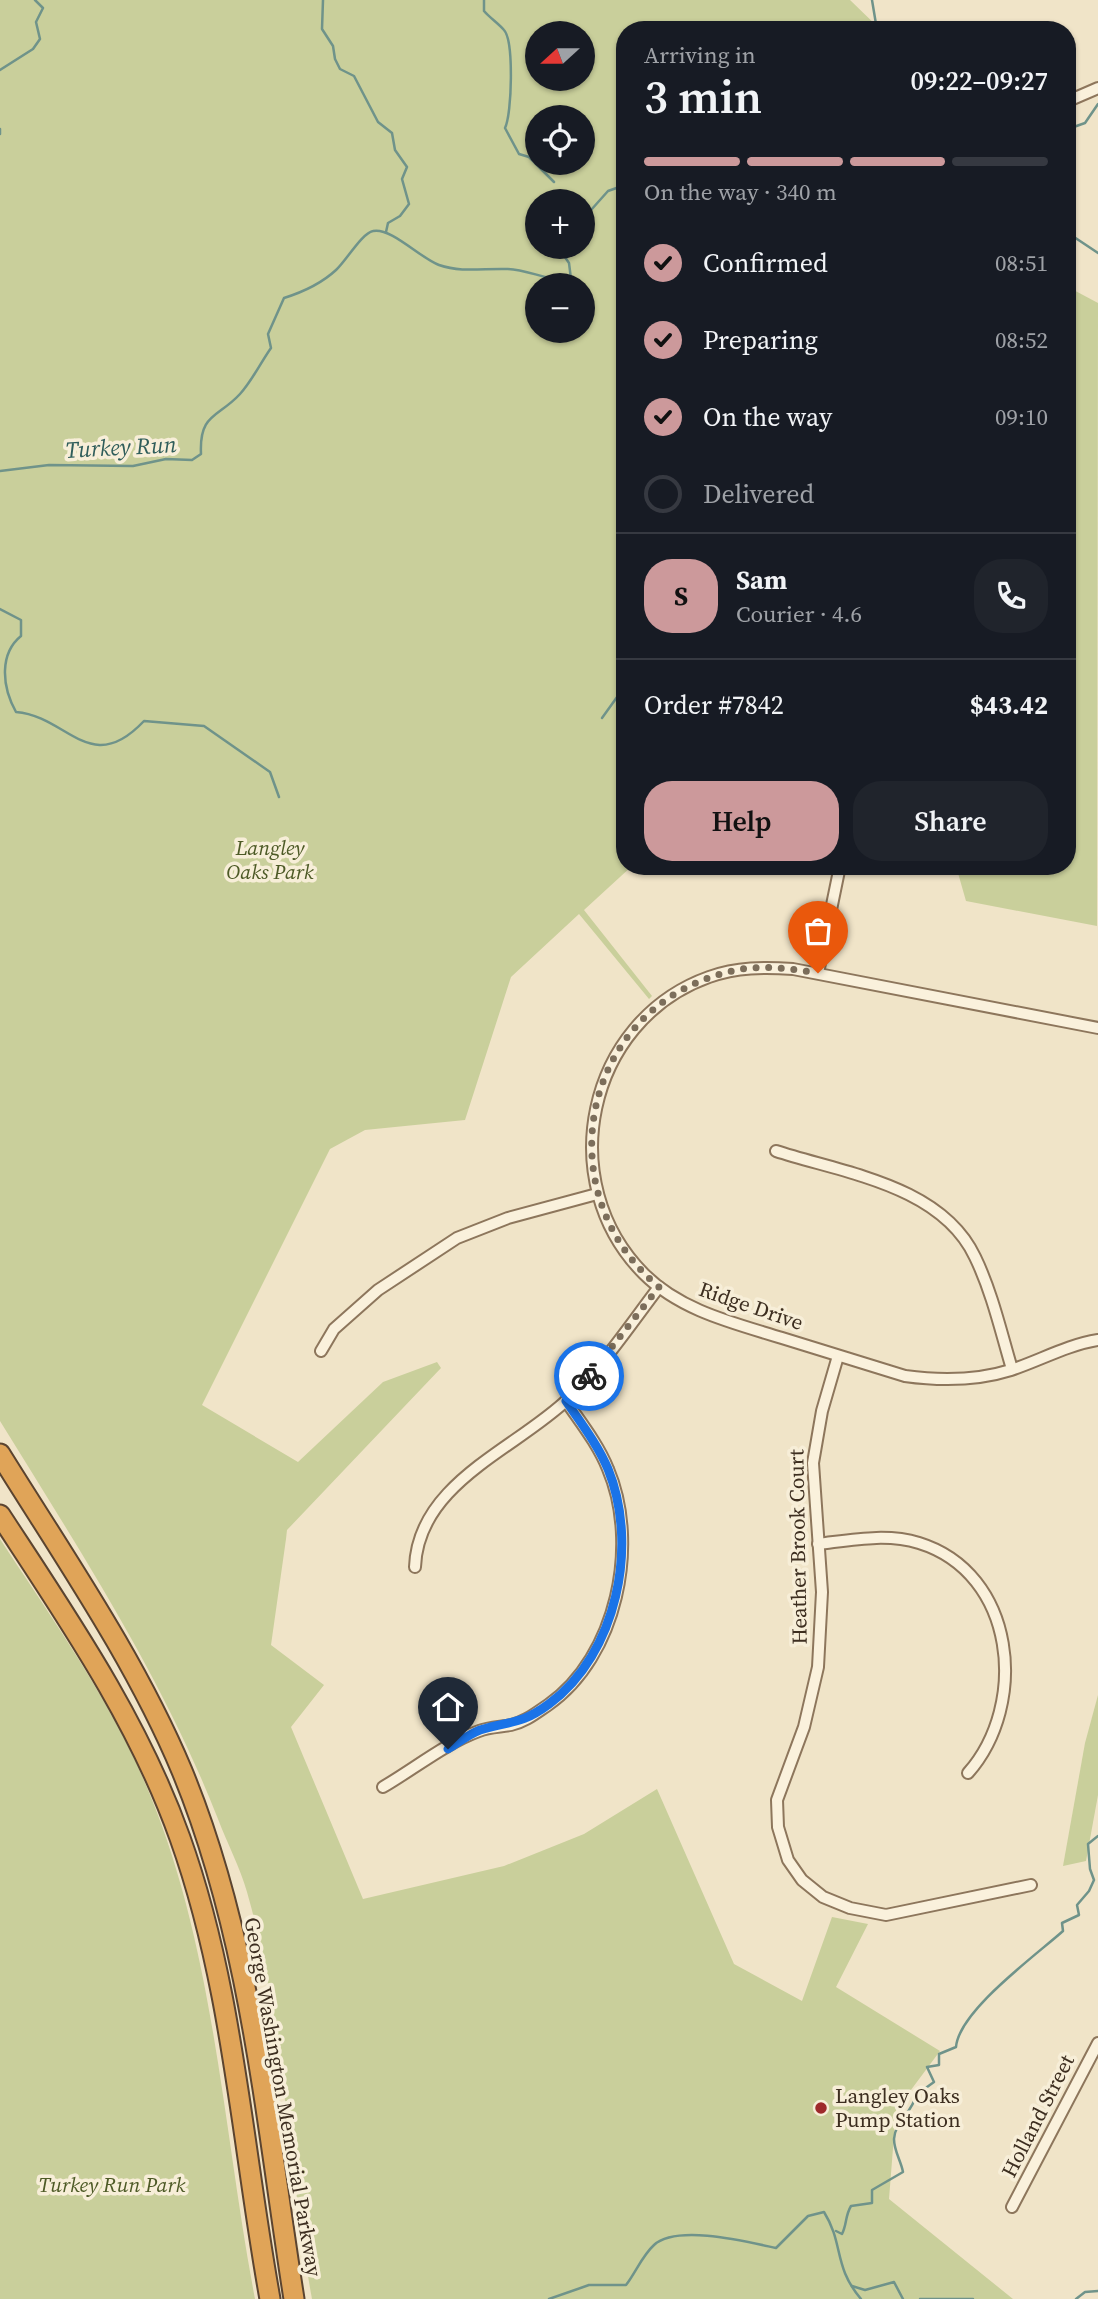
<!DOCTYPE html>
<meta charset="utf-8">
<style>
:root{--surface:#171b24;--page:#20242c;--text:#f1f3f6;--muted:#9ea1a6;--line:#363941;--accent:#cc999b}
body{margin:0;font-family:"Source Serif 4",serif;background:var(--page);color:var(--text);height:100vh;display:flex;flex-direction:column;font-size:26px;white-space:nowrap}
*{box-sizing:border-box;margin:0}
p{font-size:23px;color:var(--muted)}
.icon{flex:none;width:38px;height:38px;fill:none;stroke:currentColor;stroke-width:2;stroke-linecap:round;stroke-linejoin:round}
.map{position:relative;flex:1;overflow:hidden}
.drawer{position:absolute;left:616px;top:21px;width:460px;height:854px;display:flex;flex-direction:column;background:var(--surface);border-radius:28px;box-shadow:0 2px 5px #0004}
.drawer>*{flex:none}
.needle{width:46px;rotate:249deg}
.buttons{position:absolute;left:525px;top:21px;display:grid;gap:14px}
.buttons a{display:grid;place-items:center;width:70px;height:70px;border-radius:50%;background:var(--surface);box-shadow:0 2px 5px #0004;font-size:35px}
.pin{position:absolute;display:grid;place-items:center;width:60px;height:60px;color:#fff;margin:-72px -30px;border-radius:50% 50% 50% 0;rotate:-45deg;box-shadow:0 0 7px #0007}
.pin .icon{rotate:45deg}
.courier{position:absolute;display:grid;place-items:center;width:70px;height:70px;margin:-35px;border:5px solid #1a73e8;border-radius:50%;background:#fff;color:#222;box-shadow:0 2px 9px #0007}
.summary em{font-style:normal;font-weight:600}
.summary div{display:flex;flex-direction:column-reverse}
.summary{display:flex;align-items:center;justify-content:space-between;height:119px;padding:0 28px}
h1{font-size:46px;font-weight:600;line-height:52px}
.bar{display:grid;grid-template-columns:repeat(4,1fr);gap:10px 7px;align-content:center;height:84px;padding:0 28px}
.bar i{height:9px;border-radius:5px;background:var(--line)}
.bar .on{background:var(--accent)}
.bar p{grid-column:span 4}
.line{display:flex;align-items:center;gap:18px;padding:0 28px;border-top:2px solid var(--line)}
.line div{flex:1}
.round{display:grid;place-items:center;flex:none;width:74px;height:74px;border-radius:28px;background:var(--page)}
ol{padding:0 28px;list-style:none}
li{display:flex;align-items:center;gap:21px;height:77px}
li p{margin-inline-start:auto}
li .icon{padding:7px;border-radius:50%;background:var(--accent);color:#111;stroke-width:4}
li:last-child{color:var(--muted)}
li i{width:38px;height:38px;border:4px solid var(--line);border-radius:50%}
.button{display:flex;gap:14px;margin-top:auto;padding:14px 28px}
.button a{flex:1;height:80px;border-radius:28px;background:var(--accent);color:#111;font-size:28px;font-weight:600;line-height:80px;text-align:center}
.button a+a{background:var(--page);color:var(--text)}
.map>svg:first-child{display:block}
.green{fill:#c9cf9b;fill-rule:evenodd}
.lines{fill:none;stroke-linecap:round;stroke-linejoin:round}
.stream{stroke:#6f938a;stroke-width:2.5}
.street-casing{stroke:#8d765c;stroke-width:14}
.highway-casing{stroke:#5b4430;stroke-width:23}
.street{stroke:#faf1dc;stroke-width:10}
.highway{stroke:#e0a458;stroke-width:19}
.done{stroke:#7c6e5b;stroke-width:7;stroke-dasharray:0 12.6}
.route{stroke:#1a73e8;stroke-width:9}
.poi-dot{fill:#9e2a2b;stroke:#f7eed8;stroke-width:2.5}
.labels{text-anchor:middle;stroke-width:7;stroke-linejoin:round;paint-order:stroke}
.park-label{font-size:21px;font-style:italic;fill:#4d5a26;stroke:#f7eed8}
.street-label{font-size:21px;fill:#3d2e20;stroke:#f7eed8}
.poi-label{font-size:21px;fill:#3d2e20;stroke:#f7eed8;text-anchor:start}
.water-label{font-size:23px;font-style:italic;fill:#2f5d5a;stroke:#f7eed8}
</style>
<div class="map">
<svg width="1098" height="2299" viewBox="0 0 1098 2299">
<rect width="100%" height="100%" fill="#f0e4c8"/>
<g class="green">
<path d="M0,0H850L881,30H625L623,784L625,866H632L584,910L652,996L649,999L579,914L511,977L465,1120L365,1130L330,1149L202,1405L298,1462L383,1382L437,1362L441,1368L287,1530L286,1539L271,1645L324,1685L291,1727L363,1899L504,1866L584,1834L657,1789L734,1964L802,2001L832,1917L868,1924L836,1987L940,2051L896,2110L889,2199L1013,2299H312C287,2164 285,2025 247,1892C240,1867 227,1843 218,1819C162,1676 80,1551 0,1421ZM537,33H583V79H537ZM537,117H583V163H537ZM583,201V247H537V201ZM537,285H583V331H537Z"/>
<path d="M1068,287L1098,303L1097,926L966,901L956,866H1068Z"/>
<path d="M0,1539C45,1608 94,1677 131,1752C214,1923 220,2115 255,2299H0Z"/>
<path d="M1098,1695V1795L1086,1861L1063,1866L1085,1743Z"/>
</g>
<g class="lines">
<g class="stream">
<path d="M323,0L322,29L333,46L335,59L340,69L354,76L378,122L392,133L395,150L407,167L402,179L409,204L400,216L388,223L386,232"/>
<path d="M484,0V11C490,18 498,23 504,30C514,41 512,114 505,128L519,154L529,157L554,182"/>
<path d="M872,0L877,30"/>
<path d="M0,70L33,49L40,39L36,22L43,8L35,0"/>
<path d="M0,129V134"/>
<path d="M1068,129L1085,123L1098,104"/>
<path d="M583,219L608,191L625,185"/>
<path d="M1068,233L1098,253"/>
<path d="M0,471L49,465L133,466L166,459L192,460L201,454C199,413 218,418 240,394C252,381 261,362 271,348L268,334L284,298C303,292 322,283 336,270C346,261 362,233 373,231C391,227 420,258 439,265C462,273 484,268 508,269C530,270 550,282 571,279L569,263L558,247"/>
<path d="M0,609L21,620V636C0,653 1,685 16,712C68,716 90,778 144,721L204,726L270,772L279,797"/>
<path d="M602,718L625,686"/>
<path d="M836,2231L842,2234C847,2224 845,2216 851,2206L872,2203V2190L903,2172C901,2161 894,2151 894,2139C895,2121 913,2112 916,2095L934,2082L927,2067L939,2065V2054L956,2047C959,2011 1035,1956 1063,1931L1062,1923L1079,1915L1077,1905L1089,1891L1094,1880L1090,1869L1088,1844L1098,1836"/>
<path d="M852,2286L865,2290L894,2282L903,2299"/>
<path d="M549,2299L589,2285H626C636,2272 642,2256 654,2245C677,2224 748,2242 776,2248L808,2216L824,2212C844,2244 833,2266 861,2299"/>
<path d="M920,2299H973"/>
<path d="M1076,2299L1085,2292L1098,2291"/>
</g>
<g class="street-casing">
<g id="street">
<path d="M1068,101L1098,88"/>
<path d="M818,973L840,866"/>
<path d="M1098,1028L793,969C764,967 737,967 709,977C586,1021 553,1183 644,1274C681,1311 734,1323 782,1338C823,1351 864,1363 905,1376C941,1381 976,1381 1011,1370C1041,1360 1067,1345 1098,1340"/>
<path d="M776,1151C843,1173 941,1185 975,1257C992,1292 1001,1332 1012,1369"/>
<path d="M321,1351L334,1329L378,1290L457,1238L508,1218L597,1194"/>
<path d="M838,1356L822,1411L813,1463L822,1592L818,1667L804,1727L777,1800L778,1827L788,1860L802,1880L823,1897L850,1908L886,1915L1031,1885"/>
<path d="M818,1544C852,1540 886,1533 919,1543C1016,1573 1029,1704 968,1773"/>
<path d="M415,1567C418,1483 516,1449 568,1399C603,1366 630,1325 659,1287"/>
<path d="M383,1787C414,1769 446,1743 479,1731C489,1727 501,1727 511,1725C525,1722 536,1713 548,1705C617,1657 640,1544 608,1469C598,1444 581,1423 566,1401"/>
<path d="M1012,2207L1098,2043"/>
</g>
</g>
<g class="highway-casing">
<g id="highway">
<path d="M0,1454C64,1557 135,1659 182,1771C251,1938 266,2122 294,2299"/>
<path d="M0,1515C68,1619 138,1720 180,1838C233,1986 242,2145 270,2299"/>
</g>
</g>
<use href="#street" class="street"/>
<use href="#highway" class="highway"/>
</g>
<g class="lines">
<path class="done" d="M589,1376L659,1287C545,1192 581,1008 728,972C757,964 788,968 818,973"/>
<path class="route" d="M448,1749C458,1743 469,1734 480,1730C511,1720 519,1726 549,1704C617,1654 639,1545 608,1469C598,1445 581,1423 566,1401L589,1376"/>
</g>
<circle class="poi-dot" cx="821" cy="2108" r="7"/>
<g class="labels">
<g class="park-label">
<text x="270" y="855">Langley<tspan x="270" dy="24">Oaks Park</tspan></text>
<text x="112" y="2192">Turkey Run Park</text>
</g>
<g class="street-label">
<text transform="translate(751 1306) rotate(19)" y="7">Ridge Drive</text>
<text transform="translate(798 1547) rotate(-91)" y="7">Heather Brook Court</text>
<text transform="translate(283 2097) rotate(80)" y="7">George Washington Memorial Parkway</text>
<text transform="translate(1038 2116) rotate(-63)" y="7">Holland Street</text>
</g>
<g class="poi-label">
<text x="835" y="2103">Langley Oaks<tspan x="835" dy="24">Pump Station</tspan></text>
</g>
<g class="water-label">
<text transform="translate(121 447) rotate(-3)" y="8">Turkey Run</text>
</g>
</g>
</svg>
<div class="buttons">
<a><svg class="needle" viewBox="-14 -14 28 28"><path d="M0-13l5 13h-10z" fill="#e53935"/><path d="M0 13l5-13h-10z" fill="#9ea1a6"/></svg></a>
<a><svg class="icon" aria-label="locate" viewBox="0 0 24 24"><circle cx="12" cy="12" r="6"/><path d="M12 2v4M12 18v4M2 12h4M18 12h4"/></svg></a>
<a>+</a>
<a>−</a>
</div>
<div class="pin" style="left:818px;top:973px;background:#ea580c"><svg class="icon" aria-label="bag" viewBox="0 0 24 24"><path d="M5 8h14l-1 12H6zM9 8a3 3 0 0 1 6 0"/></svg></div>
<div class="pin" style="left:448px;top:1749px;background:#1f2937"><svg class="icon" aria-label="home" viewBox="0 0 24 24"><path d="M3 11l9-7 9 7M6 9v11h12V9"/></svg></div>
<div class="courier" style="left:589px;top:1376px"><svg class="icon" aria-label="bike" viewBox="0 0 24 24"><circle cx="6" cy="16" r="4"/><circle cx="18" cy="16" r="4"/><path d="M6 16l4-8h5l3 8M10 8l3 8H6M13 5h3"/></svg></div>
<section class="drawer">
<div class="summary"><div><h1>3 min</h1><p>Arriving in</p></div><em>09:22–09:27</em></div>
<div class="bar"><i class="on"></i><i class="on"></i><i class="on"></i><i></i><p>On the way · 340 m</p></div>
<ol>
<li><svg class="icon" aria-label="check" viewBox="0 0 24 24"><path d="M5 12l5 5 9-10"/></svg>Confirmed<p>08:51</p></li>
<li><svg class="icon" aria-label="check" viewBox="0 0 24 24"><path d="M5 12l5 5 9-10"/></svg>Preparing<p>08:52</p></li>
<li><svg class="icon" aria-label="check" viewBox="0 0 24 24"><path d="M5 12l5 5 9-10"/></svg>On the way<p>09:10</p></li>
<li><i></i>Delivered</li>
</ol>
<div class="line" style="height:126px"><b class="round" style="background:var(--accent);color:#111">S</b><div><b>Sam</b><p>Courier · 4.6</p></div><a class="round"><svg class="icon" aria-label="phone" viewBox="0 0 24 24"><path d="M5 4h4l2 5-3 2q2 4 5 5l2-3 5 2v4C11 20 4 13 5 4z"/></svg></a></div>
<div class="line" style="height:91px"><div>Order #7842</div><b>$43.42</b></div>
<div class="button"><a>Help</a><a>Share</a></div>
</section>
</div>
